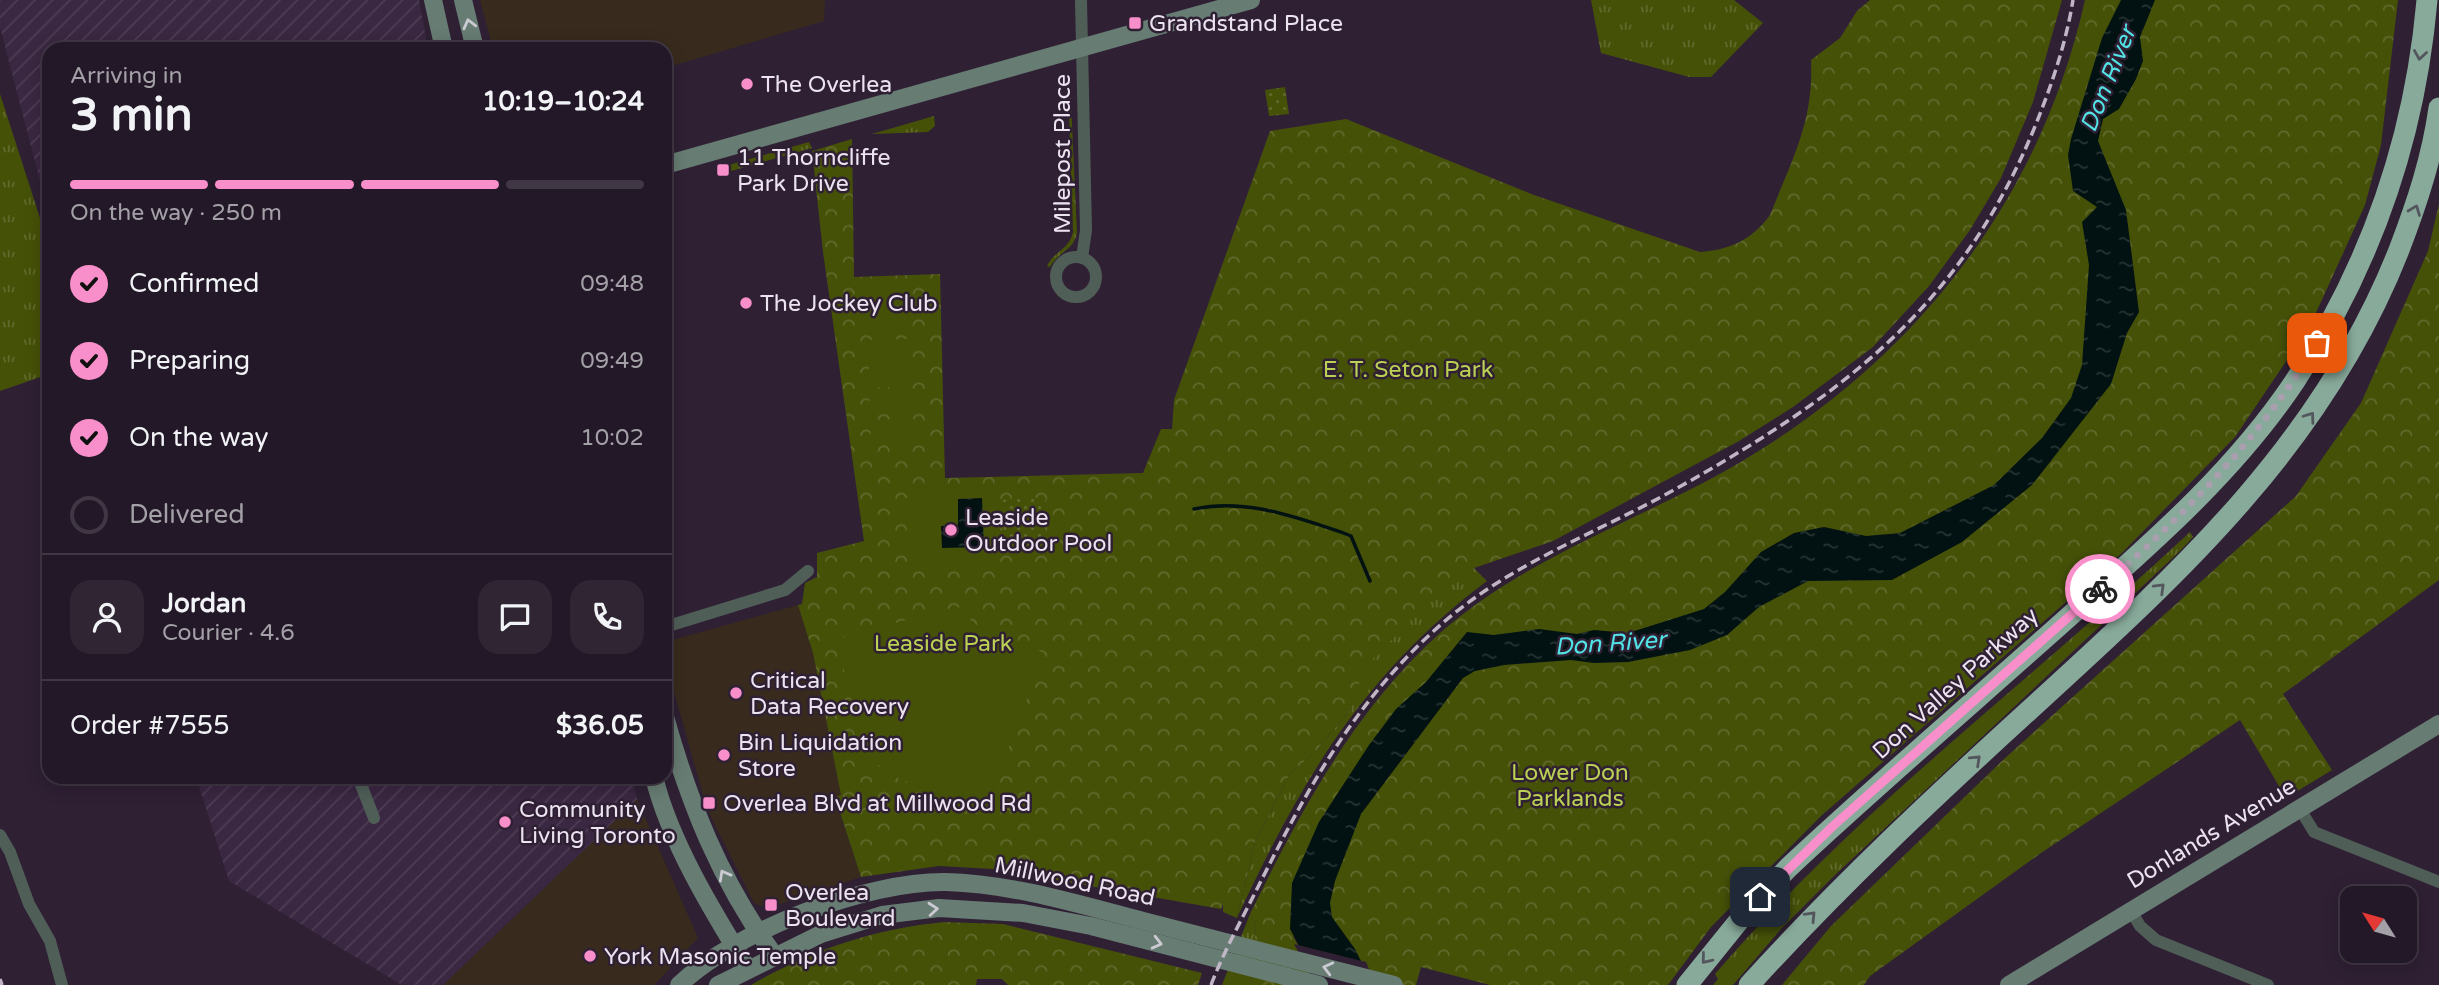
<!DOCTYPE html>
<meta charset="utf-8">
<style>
:root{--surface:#231827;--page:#2f2533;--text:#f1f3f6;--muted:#a3a0a7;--line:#403744;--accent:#f98fca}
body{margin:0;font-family:"Varela Round",sans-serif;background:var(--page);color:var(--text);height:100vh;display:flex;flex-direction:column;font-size:26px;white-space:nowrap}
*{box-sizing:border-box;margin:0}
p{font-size:23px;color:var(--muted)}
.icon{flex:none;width:38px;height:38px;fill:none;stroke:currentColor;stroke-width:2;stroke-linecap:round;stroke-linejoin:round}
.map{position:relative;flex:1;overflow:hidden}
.panel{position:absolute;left:42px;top:42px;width:630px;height:742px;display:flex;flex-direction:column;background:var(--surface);border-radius:21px;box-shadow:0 4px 18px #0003,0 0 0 2px var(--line)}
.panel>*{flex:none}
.needle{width:46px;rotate:307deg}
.controls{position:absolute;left:2340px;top:886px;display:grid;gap:14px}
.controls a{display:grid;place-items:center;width:77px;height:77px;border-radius:14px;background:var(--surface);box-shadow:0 4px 18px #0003,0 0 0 2px var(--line);font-size:35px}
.pin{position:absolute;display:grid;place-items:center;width:60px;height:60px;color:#fff;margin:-30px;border-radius:14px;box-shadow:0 4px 10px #0006}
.courier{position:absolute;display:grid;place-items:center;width:70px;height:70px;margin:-35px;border:5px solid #f98fca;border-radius:50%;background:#fff;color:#222;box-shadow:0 2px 9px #0007}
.summary em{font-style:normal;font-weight:800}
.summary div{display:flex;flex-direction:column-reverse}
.summary{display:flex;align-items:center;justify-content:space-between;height:119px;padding:0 28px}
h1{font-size:46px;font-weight:800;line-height:52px}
.bar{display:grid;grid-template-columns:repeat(4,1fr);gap:10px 7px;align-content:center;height:84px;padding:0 28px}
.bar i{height:9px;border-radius:5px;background:var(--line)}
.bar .current{background:var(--accent)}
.bar p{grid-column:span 4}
.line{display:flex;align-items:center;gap:18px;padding:0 28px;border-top:2px solid var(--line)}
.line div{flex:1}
.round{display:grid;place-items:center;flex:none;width:74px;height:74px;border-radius:21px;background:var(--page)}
ol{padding:0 28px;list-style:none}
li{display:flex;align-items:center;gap:21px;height:77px}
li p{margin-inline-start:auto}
li .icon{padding:7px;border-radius:50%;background:var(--accent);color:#111;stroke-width:4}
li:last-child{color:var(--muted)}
li i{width:38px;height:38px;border:4px solid var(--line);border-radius:50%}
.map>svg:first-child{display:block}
.commercial{fill:#382b1d}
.industrial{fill:url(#industrial-furrows)}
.grass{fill:url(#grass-tufts)}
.forest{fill:url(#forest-crowns)}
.garden{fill:url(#garden-dots)}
.pitch{fill:#465108}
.water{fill:url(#water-ripples)}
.pier{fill:#2f2034}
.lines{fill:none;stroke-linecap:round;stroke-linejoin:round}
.stream{stroke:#021111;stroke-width:3.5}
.street{stroke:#505e58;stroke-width:12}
.secondary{stroke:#677c73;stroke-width:18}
.highway{stroke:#88aa9b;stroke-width:21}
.rail{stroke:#c1b6c5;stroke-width:3.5;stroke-dasharray:10 5;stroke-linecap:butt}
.oneway{stroke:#cbc9d1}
.oneway2{stroke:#53575d}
.done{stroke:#aa9fae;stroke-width:7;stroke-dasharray:0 12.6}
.route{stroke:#f98fca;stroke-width:9}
.poi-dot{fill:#f98fca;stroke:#2f2034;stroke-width:2.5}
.labels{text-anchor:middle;stroke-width:5;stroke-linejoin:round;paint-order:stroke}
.poi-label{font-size:23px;fill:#ece3f0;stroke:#2f2034;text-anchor:start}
.street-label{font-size:23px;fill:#ece3f0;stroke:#2f2034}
.park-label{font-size:23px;fill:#bbd153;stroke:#2f2034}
.water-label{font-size:24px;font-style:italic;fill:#51e3e6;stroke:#2f2034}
</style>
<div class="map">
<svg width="2439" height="985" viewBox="0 0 2439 985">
<defs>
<pattern id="industrial-furrows" width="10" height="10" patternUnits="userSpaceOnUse" patternTransform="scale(1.75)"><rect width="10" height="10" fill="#3a2741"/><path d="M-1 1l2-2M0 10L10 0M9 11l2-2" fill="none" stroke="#4d3c54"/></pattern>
<pattern id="grass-tufts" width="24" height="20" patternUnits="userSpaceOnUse" patternTransform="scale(1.75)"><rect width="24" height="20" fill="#465108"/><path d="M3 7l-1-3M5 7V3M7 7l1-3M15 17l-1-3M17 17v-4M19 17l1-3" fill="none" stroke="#616a2c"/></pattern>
<pattern id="forest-crowns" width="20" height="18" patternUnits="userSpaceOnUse" patternTransform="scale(1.75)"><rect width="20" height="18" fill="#465108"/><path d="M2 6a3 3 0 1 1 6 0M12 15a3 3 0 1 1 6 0" fill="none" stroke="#616a2c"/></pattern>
<pattern id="garden-dots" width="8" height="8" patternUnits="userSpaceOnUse" patternTransform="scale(1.75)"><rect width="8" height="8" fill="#465108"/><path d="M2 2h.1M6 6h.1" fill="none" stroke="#616a2c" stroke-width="1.8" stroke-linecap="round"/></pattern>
<pattern id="water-ripples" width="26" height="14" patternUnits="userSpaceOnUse" patternTransform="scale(1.75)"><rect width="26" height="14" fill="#021111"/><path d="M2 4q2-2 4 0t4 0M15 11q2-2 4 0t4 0" fill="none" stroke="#273434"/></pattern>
</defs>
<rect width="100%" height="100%" fill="#2f2034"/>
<g class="commercial">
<path d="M480,0H825L824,21L665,68V49H493Z"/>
<path d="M798,605L813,653L841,795L835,798L861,877L775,906L763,907L754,903L707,809L665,660V642Z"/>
<path d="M637,799L698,938L654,985H443Z"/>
</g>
<g class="industrial">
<path d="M0,0H419L428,49H49V216L0,27Z"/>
<path d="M196,777H631L637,799L443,985H402L229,881Z"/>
</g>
<g class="grass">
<path d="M1591,0H1734L1763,23L1711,77H1689L1601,53Z"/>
<path d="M1070,81L1077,233C1074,250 1058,252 1050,267L1047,266C1054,251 1070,249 1073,232L1068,82Z"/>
<path d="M0,94L49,246V374L0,391Z"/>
<path d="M934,116L935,126L928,132L872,134Z"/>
<path d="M809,142L812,148L724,173L722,167Z"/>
<path d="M2190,532L2193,537L2180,551L1834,876L1781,929L1733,985H1713L1718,979L1715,974C1856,810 2032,680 2190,532Z"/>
<path d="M1474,568L1487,581C1363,674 1301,781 1237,918L1255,842L1290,774L1316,751L1351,709L1352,645Z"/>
<path d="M1250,914L1256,925L1251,985H1222Z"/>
</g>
<g class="forest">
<path d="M1870,0H2062L2033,102L2001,178L1970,230L1929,286L1873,347L1793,407L1739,441L1553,541L1474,568L1422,609L1364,668L1351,709L1316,751L1290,774L1255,842L1237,918L1223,912V904L1221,909L993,869L939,866L861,877L835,797L841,795L813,653L798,605L802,604L805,583L817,577V553L864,541L823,252L812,151L852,139L854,277L940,274L945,478L1143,473L1161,429H1172L1174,400L1270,131L1346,119L1534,195L1700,252C1729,250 1752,240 1770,215C1792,160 1814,121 1811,60L1840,38L1857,11Z"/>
<path d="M2085,0H2398L2381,145L2365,205L2310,326L2235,437L2122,553L1821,816L1711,927L1668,985H1490L1421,967L1416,985H1373L1293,936L1320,985H1251L1256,925L1250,914C1300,812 1355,709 1440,633C1522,560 1630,524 1725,471C1908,368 2039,206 2085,0Z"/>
<path d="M2439,204V580L2283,694L2332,770L2286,798L2240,720L2041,853L1870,976L1864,985H1782L1831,926L2004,759L2296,496L2361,403L2428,251Z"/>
<path d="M944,922L1003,924L1202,973L1198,985H1008L1002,979H977L976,985H751C812,950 873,929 944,922Z"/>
</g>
<g class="garden">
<path d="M1285,87L1289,114L1269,116L1265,90Z"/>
<path d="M1024,497L1046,498V538L1004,539L1003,500Z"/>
</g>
<g class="pitch">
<path d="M909,285L910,305L867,307L866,286Z"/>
<path d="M911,312V333L867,334V314Z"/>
<path d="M911,339L912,359L869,361L868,340Z"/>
<path d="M912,366L913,386L869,388V367Z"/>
<path d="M913,393V413L870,414L869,394Z"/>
<path d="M914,419L915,439L871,441L870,420Z"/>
<path d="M994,486L996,562L908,565L906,498L929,497V489Z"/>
<path d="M965,606L973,626L1044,653L985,811L881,772L883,765L868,767L838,645L846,635Z"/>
</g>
<g class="water">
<path d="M2121,0H2155L2140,37L2143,61L2136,79L2119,109L2103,119L2098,141L2126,210L2139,312L2127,333L2111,384L2032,485L1962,542L1892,580L1808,581L1759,607L1727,635L1690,650L1628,662L1594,663L1571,660L1504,665L1475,671L1463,678L1361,814L1335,881L1330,903L1332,917L1355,949L1373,985H1320L1290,929L1292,883L1319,822L1369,745L1396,709L1426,682L1467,632L1494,635L1539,629L1577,634L1594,630L1628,633L1704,609L1725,592L1761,552L1794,533L1824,527L1866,536L1900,533L1994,485L2042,438L2071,398L2082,365L2089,265L2082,222L2097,207L2073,191L2068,155L2071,139L2102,38Z"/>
<path d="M982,498L984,547L942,548L941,526L958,525V499Z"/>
</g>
<path class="pier" d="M1294,944L1366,962L1376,985H1316Z"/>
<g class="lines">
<path class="stream" d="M1194,509C1245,498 1292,516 1341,532L1351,536L1370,581"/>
<g class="street">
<path d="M1081,0L1086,230L1082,258"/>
<circle cx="1076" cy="277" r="20"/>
<path d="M665,627L785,590L808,571"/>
<path d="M358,777L374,818"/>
<path d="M2300,809L2314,832L2439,882"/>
<path d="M0,835L10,852L29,904L50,941L62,985"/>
<path d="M2130,909L2140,926L2156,940L2268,985"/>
</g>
<g class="secondary">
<path d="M433,0L444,49"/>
<path d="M463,0L475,49"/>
<path d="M665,165L1251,0"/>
<path d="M665,717C690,805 720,880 774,955"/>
<path d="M654,777C670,842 713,912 748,969"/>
<path d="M679,985C736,930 867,881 946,882C1013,884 1078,904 1143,921C1226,942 1310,964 1394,985"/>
<path d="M718,985L821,934L882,915L939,908L1023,913L1091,926L1319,985"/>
<path d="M2009,985L2439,724"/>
</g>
<g class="highway">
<path d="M1687,985L1746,912L1789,867C1881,781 1977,699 2072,614C2152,543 2235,471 2295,381C2371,265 2415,138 2427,0"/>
<path d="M1749,985C1839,886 1936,795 2035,705C2183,570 2324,441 2399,250C2417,203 2432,158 2439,108"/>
</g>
<g class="rail">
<path d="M0,979L2,985"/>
<path d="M1211,985C1224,951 1242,919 1258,887C1309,785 1358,696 1445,621C1515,561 1602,531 1681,486C1846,393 1963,304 2036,124C2052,84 2066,43 2073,0"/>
</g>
</g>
<defs><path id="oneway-chevron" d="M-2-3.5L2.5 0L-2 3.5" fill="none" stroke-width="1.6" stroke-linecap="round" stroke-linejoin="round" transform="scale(1.75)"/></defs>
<g class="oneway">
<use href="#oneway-chevron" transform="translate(469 24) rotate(-104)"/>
<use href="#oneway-chevron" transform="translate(724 875) rotate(-119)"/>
<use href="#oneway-chevron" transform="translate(933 909) rotate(-5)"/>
<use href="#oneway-chevron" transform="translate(1157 943) rotate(14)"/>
<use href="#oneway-chevron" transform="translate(1328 968) rotate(-166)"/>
</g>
<g class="oneway2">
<use href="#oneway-chevron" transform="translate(2420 55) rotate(99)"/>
<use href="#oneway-chevron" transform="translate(2415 210) rotate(-69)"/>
<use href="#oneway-chevron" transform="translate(2310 417) rotate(-54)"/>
<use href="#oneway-chevron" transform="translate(2160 588) rotate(-44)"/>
<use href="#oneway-chevron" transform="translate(1976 760) rotate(-43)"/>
<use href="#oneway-chevron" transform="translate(1811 916) rotate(-46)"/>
<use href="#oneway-chevron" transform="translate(1706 959) rotate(129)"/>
</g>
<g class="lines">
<path class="done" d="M2100,589C2183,516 2260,439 2317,343"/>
<path class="route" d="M1760,897L1833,826L2100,589"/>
</g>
<g class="poi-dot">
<rect x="1128" y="16" width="14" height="14" rx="3.5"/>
<circle cx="747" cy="84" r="7"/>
<rect x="716" y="163" width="14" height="14" rx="3.5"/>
<circle cx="746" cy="303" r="7"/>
<circle cx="951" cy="530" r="7"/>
<circle cx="736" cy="693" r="7"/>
<circle cx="724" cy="755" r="7"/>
<rect x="702" y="796" width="14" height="14" rx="3.5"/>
<circle cx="505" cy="822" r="7"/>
<rect x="764" y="898" width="14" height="14" rx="3.5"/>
<circle cx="590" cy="956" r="7"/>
</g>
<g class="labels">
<g class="poi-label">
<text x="1149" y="31">Grandstand Place</text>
<text x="761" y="92">The Overlea</text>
<text x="737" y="165">11 Thorncliffe<tspan x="737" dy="26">Park Drive</tspan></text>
<text x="760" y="311">The Jockey Club</text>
<text x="965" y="525">Leaside<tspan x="965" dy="26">Outdoor Pool</tspan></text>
<text x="750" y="688">Critical<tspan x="750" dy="26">Data Recovery</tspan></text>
<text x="738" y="750">Bin Liquidation<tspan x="738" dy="26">Store</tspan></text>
<text x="723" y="811">Overlea Blvd at Millwood Rd</text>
<text x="519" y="817">Community<tspan x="519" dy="26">Living Toronto</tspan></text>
<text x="785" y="900">Overlea<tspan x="785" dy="26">Boulevard</tspan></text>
<text x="604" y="964">York Masonic Temple</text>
</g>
<g class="street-label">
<text transform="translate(1062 154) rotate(-90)" y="8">Milepost Place</text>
<text transform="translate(1955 683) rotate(-42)" y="8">Don Valley Parkway</text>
<text transform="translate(2211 833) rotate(-31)" y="8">Donlands Avenue</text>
<text transform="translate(1075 881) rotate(12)" y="8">Millwood Road</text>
</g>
<g class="park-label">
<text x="1408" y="377">E. T. Seton Park</text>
<text x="943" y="651">Leaside Park</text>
<text x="1570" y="780">Lower Don<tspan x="1570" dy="26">Parklands</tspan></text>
</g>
<g class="water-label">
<text transform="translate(2108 79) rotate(-68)" y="8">Don River</text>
<text transform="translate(1610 643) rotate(-4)" y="8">Don River</text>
</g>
</g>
</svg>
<div class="controls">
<a><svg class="needle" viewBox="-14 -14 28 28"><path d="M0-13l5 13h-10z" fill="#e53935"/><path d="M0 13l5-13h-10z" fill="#a3a0a7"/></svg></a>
</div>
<div class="pin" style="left:2317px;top:343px;background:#ea580c"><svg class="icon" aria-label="bag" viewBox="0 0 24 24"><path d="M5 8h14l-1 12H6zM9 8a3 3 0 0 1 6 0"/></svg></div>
<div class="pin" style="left:1760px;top:897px;background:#1f2937"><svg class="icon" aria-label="home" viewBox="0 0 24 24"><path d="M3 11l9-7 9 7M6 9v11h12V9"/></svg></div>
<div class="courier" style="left:2100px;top:589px"><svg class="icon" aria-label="bike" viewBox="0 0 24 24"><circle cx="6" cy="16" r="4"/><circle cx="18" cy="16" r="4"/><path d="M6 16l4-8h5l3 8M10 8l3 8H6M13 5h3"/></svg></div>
<section class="panel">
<div class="summary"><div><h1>3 min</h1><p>Arriving in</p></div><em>10:19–10:24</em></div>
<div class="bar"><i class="current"></i><i class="current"></i><i class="current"></i><i></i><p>On the way · 250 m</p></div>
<ol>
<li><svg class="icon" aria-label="check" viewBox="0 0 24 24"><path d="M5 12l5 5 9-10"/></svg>Confirmed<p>09:48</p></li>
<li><svg class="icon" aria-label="check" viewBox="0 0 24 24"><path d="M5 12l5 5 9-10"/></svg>Preparing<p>09:49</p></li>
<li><svg class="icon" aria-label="check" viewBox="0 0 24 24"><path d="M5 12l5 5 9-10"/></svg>On the way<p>10:02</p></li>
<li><i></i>Delivered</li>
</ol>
<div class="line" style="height:126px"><a class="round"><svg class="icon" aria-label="person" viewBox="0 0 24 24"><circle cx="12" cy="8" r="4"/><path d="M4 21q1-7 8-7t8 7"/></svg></a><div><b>Jordan</b><p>Courier · 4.6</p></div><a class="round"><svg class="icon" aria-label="chat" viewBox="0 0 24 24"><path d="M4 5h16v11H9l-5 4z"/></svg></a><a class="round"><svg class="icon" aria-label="phone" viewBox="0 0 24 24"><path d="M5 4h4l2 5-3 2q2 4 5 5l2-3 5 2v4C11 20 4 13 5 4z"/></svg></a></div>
<div class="line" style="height:91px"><div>Order #7555</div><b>$36.05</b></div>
</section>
</div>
